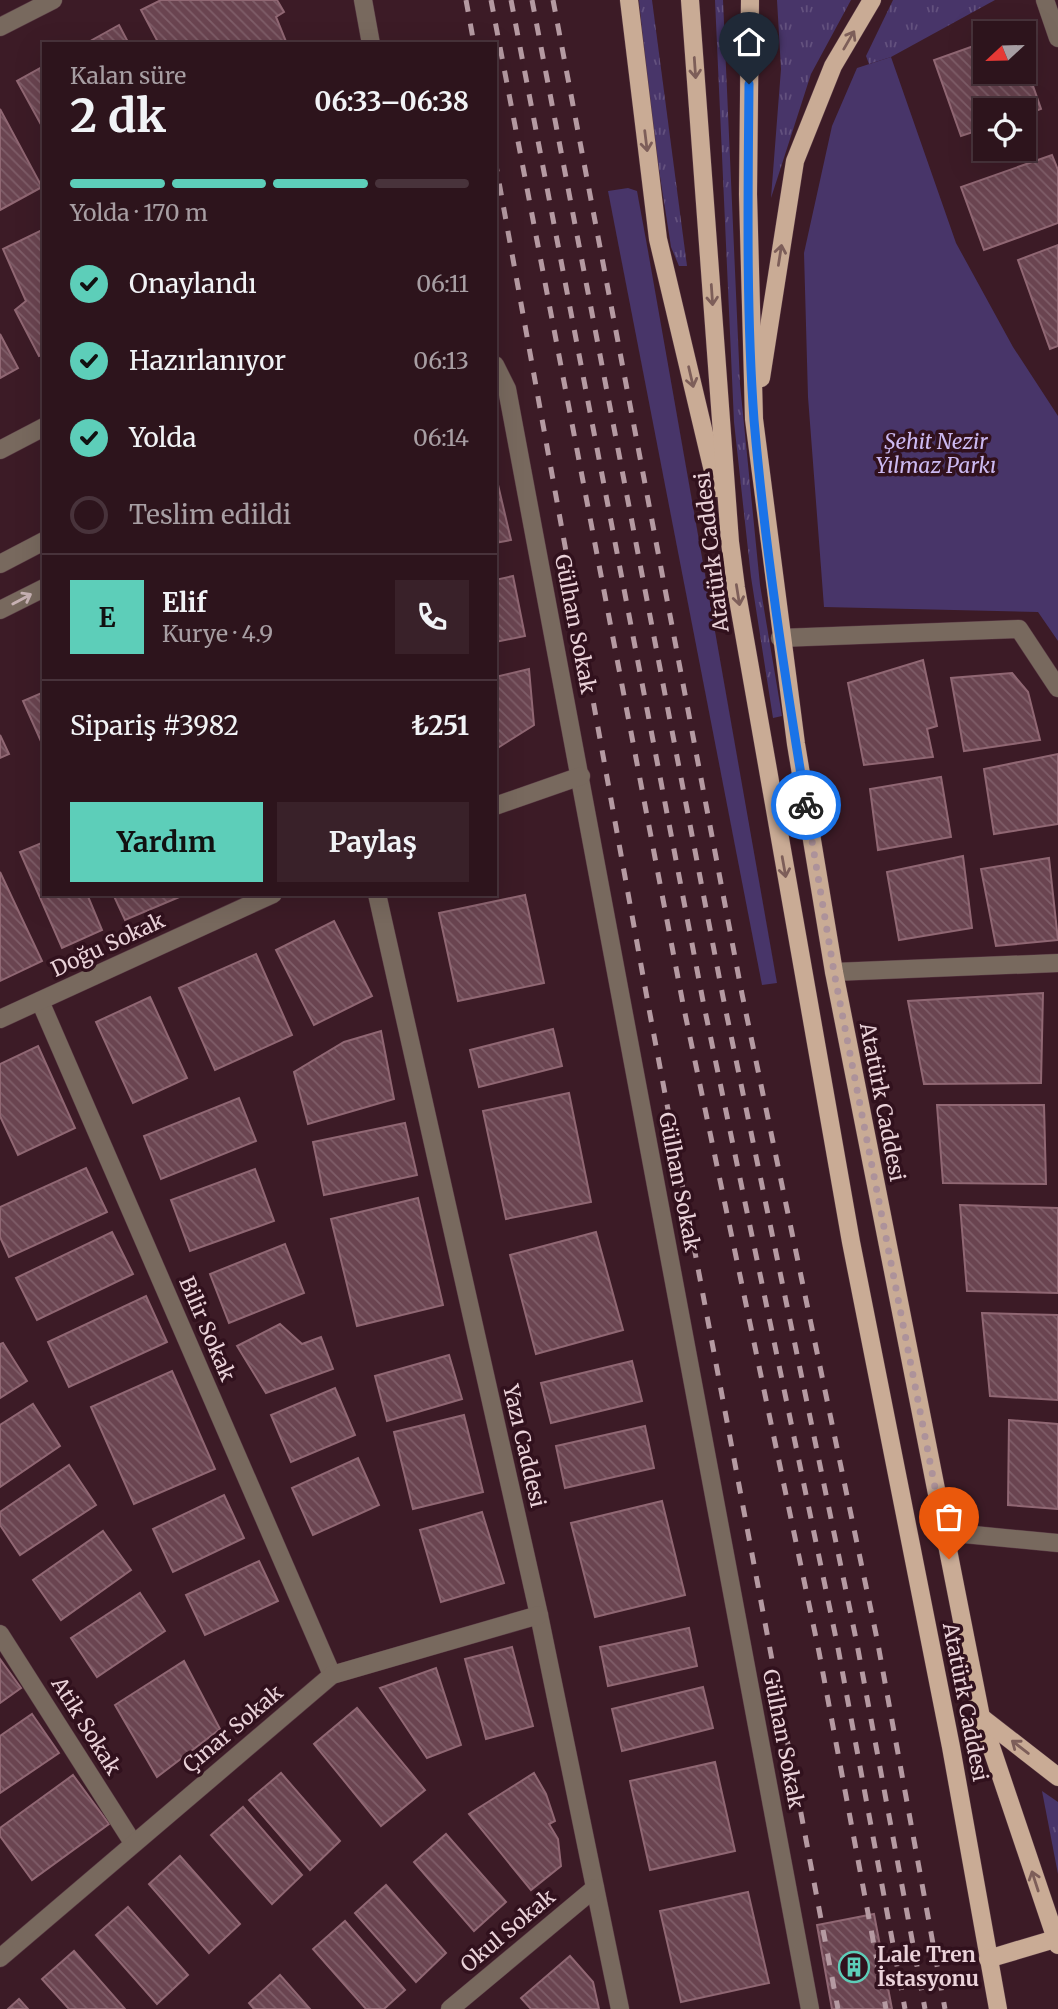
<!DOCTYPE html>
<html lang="tr">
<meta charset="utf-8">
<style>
:root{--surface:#2d141c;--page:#392129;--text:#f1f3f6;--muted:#a79ea3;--line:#48333b;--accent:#5dceb9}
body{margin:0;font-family:Merriweather,serif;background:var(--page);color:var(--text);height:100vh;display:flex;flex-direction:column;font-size:26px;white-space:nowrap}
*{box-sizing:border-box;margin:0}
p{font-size:23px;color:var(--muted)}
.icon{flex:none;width:38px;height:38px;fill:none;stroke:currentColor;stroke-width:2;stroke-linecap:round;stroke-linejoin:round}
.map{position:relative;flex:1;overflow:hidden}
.details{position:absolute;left:42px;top:42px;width:455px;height:854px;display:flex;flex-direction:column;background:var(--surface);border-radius:0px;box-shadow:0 7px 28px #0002,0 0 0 2px var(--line)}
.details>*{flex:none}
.needle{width:46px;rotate:248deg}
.fabs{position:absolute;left:973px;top:21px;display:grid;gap:14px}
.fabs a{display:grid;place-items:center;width:63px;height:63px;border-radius:0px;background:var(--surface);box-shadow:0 7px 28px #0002,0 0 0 2px var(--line);font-size:35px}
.pin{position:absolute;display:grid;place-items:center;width:60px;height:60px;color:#fff;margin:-72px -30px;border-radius:50% 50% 50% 0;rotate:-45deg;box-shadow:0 0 7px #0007}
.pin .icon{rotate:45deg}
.courier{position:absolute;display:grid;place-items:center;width:70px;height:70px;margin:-35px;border:5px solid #1a73e8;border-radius:50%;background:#fff;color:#222;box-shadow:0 2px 9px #0007}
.head em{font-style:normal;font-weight:700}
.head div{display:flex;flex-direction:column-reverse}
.head{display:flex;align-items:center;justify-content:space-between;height:119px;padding:0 28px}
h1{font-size:46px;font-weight:700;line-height:52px}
.bar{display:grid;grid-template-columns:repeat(4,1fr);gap:10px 7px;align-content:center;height:84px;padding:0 28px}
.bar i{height:9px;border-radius:5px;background:var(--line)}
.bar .on{background:var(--accent)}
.bar p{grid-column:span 4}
.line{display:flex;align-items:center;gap:18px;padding:0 28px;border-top:2px solid var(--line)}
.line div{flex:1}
.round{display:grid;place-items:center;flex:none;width:74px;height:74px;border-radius:0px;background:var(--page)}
ol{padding:0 28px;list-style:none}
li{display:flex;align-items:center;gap:21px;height:77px}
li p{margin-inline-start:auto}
li .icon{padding:7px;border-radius:50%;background:var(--accent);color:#111;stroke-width:4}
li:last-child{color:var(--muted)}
li i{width:38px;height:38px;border:4px solid var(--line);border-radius:50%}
.button{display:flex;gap:14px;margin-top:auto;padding:14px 28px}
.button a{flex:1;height:80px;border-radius:0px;background:var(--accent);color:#111;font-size:28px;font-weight:700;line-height:80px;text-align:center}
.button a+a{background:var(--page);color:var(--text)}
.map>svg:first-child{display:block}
.grass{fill:url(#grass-tufts)}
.park{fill:#483569}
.building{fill:url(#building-back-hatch);stroke:#906773;stroke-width:2}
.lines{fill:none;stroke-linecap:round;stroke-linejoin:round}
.minor-casing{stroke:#583843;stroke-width:19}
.major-casing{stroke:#583843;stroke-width:19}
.minor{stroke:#78695e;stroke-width:18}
.major{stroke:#c9ab95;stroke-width:18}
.rail{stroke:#b59aa2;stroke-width:5;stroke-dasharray:12 12;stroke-linecap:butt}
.oneway{stroke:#7d5e59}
.oneway2{stroke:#c8b2b4}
.done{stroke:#ad929a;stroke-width:7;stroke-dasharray:0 12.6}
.route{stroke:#1a73e8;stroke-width:9}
.labels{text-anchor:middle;stroke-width:7;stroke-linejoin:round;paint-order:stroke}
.park-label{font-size:21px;font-style:italic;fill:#ccbaf2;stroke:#31111d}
.street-label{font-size:21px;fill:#ead2d9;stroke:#31111d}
.poi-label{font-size:21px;font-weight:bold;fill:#ead2d9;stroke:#31111d;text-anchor:start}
</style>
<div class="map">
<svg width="1058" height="2009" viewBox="0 0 1058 2009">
<defs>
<pattern id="grass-tufts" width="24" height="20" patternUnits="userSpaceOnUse" patternTransform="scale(1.75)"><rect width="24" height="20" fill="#483569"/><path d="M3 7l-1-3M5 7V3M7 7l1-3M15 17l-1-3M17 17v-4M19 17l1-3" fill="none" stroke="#63517e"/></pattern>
<pattern id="building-back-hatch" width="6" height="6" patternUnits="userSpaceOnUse" patternTransform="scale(1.75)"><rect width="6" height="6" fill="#6a4450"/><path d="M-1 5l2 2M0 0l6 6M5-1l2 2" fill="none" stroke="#7f5e69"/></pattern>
</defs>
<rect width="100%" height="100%" fill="#3c1b26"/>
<g class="grass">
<path d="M639,0H652L687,266H679L671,247L650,112Z"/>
<path d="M715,0H723L740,384L760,585L782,716L773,718L751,577L734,422Z"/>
<path d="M777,0H851L811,74L771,198L781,69Z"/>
<path d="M893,0H995L891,57L869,64L866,56Z"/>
<path d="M1042,1791L1058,1802V1874Z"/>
</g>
<g class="park">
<path d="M891,57L956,243L1013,347L1058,416V641L1038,612L824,607L808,397L804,253L832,126L857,68Z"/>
<path d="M628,188L637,191L648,251L777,983L762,985L608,191Z"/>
</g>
<g class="building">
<path d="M161,0H277L284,12L276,17L287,44H159L141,10Z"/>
<path d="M119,25L129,44H85Z"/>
<path d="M985,42V72H1024V60L1041,109L1024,115V110H985V128L961,136L934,60Z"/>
<path d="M44,66V130L17,81Z"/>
<path d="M0,109L42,187L0,210Z"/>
<path d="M1052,155L1058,170V223L984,250L961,187Z"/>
<path d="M44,229V354L39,356L15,310L26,301L3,249Z"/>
<path d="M1058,245V346L1050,349L1018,260Z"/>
<path d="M0,334L18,368L0,378Z"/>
<path d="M495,472L511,540L495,543Z"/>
<path d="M513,576L525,636L495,642V580Z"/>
<path d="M923,660L937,726L927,729L933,757L864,765L848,683Z"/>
<path d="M529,669L534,725L496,749L495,677Z"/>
<path d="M1012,673L1028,692L1040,740L964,751L951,678Z"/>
<path d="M44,692V748L23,701Z"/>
<path d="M0,735L9,754L0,758Z"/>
<path d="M1058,754V824L994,834L984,769Z"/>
<path d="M941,777L951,837L878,850L870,789Z"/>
<path d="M44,842V894H87L102,930L62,948L20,852Z"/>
<path d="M963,856L972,928L899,940L887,872Z"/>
<path d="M1049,858L1058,940L996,946L981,869Z"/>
<path d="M0,872L42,961L0,981Z"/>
<path d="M113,894H184V895L125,920Z"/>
<path d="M525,895L544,983L458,1001L439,913Z"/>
<path d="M334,921L372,996L314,1025L276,950Z"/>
<path d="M256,954L292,1035L215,1070L179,988Z"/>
<path d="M1043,993L1041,1083L924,1084L908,1001Z"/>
<path d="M150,997L187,1078L133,1103L96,1022Z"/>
<path d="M553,1029L562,1066L479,1087L470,1050Z"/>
<path d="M381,1031L394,1099L308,1124L294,1072L344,1042Z"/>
<path d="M38,1046L75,1128L18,1155L0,1116V1064Z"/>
<path d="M569,1093L591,1202L506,1219L483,1111Z"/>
<path d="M239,1098L256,1141L161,1179L144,1136Z"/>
<path d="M937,1105H1044L1046,1184L943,1183Z"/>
<path d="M405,1123L417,1175L324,1195L313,1142Z"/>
<path d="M86,1168L107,1212L9,1257L0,1237V1207Z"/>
<path d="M255,1169L274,1221L190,1251L171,1200Z"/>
<path d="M418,1198L443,1305L357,1326L331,1219Z"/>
<path d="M960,1205L1058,1208V1293L967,1291Z"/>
<path d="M112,1232L133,1274L37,1320L16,1278Z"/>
<path d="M596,1232L623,1330L536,1354L510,1255Z"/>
<path d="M285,1244L304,1293L229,1323L210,1274Z"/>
<path d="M146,1296L167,1342L69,1387L48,1342Z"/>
<path d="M982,1313L1058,1315V1400L990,1396Z"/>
<path d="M280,1324L302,1344L321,1337L333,1369L266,1393L237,1346Z"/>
<path d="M3,1343L27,1381L0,1398V1344Z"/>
<path d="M449,1355L462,1399L387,1421L375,1376Z"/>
<path d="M632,1361L642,1401L551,1423L541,1383Z"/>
<path d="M172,1371L215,1469L134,1504L91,1407Z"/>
<path d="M335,1388L355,1435L291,1462L271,1415Z"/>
<path d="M33,1404L60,1446L0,1487V1425Z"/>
<path d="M464,1415L483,1492L413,1509L394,1432Z"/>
<path d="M1009,1420L1058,1424V1509L1008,1505Z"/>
<path d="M645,1426L654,1468L565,1488L556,1446Z"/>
<path d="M358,1458L379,1505L313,1535L292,1488Z"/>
<path d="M69,1465L96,1505L20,1555L0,1525V1512Z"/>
<path d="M224,1495L244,1538L173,1572L153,1529Z"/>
<path d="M662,1501L685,1595L595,1617L571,1523Z"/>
<path d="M482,1512L504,1583L441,1602L420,1530Z"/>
<path d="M103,1531L131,1570L61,1620L33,1580Z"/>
<path d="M259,1561L278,1601L205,1635L186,1595Z"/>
<path d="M140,1593L165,1631L97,1677L71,1638Z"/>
<path d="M689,1628L697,1666L608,1686L600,1647Z"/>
<path d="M512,1647L533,1726L486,1739L465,1659Z"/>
<path d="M0,1659L21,1688L0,1703Z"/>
<path d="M184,1661L220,1729L157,1777L115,1705Z"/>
<path d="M436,1668L461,1745L427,1758L380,1688Z"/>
<path d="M703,1687L713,1728L622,1751L612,1709Z"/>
<path d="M357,1708L425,1790L381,1826L314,1744Z"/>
<path d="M32,1714L59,1753L0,1793V1736Z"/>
<path d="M715,1762L735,1851L650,1870L630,1781Z"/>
<path d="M281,1773L340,1841L310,1870L249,1800Z"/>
<path d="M534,1773L546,1794L555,1821L549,1824L558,1839L561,1866L531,1890L469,1814Z"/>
<path d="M73,1775L109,1824L32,1880L0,1836V1828Z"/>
<path d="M243,1807L302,1875L272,1904L211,1835Z"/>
<path d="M446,1834L506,1902L474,1931L414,1862Z"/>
<path d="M180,1856L240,1924L209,1953L149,1884Z"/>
<path d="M386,1885L446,1953L416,1982L355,1913Z"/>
<path d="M748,1892L769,1983L681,2002L660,1911Z"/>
<path d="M128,1907L188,1975L157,2004L96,1935Z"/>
<path d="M874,1914L892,2009H832L817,1925Z"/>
<path d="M345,1921L405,1990L384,2009H366L313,1949Z"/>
<path d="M74,1951L125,2009H69L42,1979Z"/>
<path d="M570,1956L593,1982L599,2009H531L521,1998Z"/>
<path d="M280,1975L310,2009H254L249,2003Z"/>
<path d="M19,1999L28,2009H8Z"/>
</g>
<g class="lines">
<g class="minor-casing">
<g id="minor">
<path d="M363,0L371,44"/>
<path d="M1045,0L1058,38"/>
<path d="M0,27L53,0"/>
<path d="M495,365L507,389L810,2009"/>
<path d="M0,450L44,427"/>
<path d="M0,564L44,541"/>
<path d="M0,610L44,588"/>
<path d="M780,638L1019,629L1058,688"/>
<path d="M495,806L581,776"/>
<path d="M377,894L539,1615L620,2009"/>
<path d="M834,972L1058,963"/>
<path d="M40,1001L332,1675"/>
<path d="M0,1019L273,894"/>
<path d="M943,1532L1058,1543"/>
<path d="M0,1634L133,1843"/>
<path d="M0,1958L332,1675L539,1615"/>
<path d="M450,2009L595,1888"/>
</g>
</g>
<g class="major-casing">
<g id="major">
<path d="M629,0L658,239L717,488"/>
<path d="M690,0L730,542L736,588L851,1242L951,1747L998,2009"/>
<path d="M750,0L748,194L754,419L796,744L834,972L981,1717L1058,1945"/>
<path d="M761,378L795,161L833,66L872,0"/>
<path d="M981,1717L1058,1777"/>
<path d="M988,1959L1058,1938"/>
</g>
</g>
<use href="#minor" class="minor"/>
<use href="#major" class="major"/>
<g class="rail">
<path d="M466,0L474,44"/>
<path d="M491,0L683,1004L819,1652L886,2009"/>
<path d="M511,0L703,1001L838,1648L905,2009"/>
<path d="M532,0L723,997L857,1644L925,2009"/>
<path d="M553,0L742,994L877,1639L945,2009"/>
<path d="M495,160L649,1009L838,2009"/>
</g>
</g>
<defs><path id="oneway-shaft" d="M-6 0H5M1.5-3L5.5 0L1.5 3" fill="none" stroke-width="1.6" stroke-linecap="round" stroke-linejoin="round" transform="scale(1.75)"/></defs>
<g class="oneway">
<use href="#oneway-shaft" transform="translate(849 40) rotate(-60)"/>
<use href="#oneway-shaft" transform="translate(695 68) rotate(86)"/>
<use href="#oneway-shaft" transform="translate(646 141) rotate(83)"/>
<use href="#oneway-shaft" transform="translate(780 255) rotate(-81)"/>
<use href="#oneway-shaft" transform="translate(712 295) rotate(86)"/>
<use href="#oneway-shaft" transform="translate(691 377) rotate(77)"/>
<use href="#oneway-shaft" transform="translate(738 595) rotate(81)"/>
<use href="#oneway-shaft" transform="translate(784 867) rotate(80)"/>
<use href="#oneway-shaft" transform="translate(1020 1747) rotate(-142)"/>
<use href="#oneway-shaft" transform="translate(1035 1881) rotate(-108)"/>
</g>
<use class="oneway2" href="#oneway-shaft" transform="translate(22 599) rotate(-28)"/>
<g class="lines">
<path class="done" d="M806,805L834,972L949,1559"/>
<path class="route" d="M749,84C748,195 746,309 754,420C765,548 785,678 806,805"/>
</g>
<defs>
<g id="building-ring" transform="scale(1.575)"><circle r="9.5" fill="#31111d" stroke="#5dceb9" stroke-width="1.5"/><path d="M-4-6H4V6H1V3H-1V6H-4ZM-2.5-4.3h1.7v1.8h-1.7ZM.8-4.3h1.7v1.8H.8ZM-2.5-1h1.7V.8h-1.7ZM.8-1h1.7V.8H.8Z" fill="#5dceb9"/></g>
</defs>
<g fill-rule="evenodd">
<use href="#building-ring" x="854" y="1967"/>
</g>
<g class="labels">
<g class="park-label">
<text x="936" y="449">Şehit Nezir<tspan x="936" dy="24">Yılmaz Parkı</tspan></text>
</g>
<g class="street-label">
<text transform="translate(712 552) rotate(-97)" y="7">Atatürk Caddesi</text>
<text transform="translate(575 624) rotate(79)" y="7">Gülhan Sokak</text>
<text transform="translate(108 945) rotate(-25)" y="7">Doğu Sokak</text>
<text transform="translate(882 1102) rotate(79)" y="7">Atatürk Caddesi</text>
<text transform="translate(679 1182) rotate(79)" y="7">Gülhan Sokak</text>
<text transform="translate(207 1329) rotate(67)" y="7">Bilir Sokak</text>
<text transform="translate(524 1446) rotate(77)" y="7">Yazı Caddesi</text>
<text transform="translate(965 1702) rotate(79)" y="7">Atatürk Caddesi</text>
<text transform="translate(86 1726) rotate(58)" y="7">Atik Sokak</text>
<text transform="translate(233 1729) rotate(-40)" y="7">Çınar Sokak</text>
<text transform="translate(783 1739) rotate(79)" y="7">Gülhan Sokak</text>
<text transform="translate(508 1931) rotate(-40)" y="7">Okul Sokak</text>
</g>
<g class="poi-label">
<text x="877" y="1962">Lale Tren<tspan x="877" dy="24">İstasyonu</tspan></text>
</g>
</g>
</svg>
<div class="fabs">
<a><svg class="needle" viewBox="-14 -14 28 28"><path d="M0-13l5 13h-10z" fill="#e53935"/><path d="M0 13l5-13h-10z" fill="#a79ea3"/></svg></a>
<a><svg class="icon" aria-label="locate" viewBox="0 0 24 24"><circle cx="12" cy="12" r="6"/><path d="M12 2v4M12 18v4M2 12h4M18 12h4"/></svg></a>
</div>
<div class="pin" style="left:949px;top:1559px;background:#ea580c"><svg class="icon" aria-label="bag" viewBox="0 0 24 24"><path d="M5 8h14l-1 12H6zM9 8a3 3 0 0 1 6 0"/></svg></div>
<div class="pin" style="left:749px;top:84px;background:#1f2937"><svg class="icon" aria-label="home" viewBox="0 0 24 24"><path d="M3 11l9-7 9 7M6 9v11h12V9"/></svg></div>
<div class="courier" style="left:806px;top:805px"><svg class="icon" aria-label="bike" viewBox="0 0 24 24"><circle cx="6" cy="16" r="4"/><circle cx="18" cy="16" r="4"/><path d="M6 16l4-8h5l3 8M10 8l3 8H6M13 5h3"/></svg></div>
<section class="details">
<div class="head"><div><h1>2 dk</h1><p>Kalan süre</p></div><em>06:33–06:38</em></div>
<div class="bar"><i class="on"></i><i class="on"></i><i class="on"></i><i></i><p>Yolda · 170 m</p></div>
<ol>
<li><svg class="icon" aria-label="check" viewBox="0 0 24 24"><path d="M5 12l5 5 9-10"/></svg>Onaylandı<p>06:11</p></li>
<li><svg class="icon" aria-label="check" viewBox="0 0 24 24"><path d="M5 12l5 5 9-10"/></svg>Hazırlanıyor<p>06:13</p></li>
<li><svg class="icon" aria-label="check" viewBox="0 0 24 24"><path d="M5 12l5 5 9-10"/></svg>Yolda<p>06:14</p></li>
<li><i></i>Teslim edildi</li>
</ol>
<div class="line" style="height:126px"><b class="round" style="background:var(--accent);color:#111">E</b><div><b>Elif</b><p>Kurye · 4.9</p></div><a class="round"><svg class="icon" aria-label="phone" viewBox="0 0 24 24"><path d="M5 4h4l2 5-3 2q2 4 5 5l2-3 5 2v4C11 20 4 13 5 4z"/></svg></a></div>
<div class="line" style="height:91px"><div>Sipariş #3982</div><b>₺251</b></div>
<div class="button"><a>Yardım</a><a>Paylaş</a></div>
</section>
</div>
